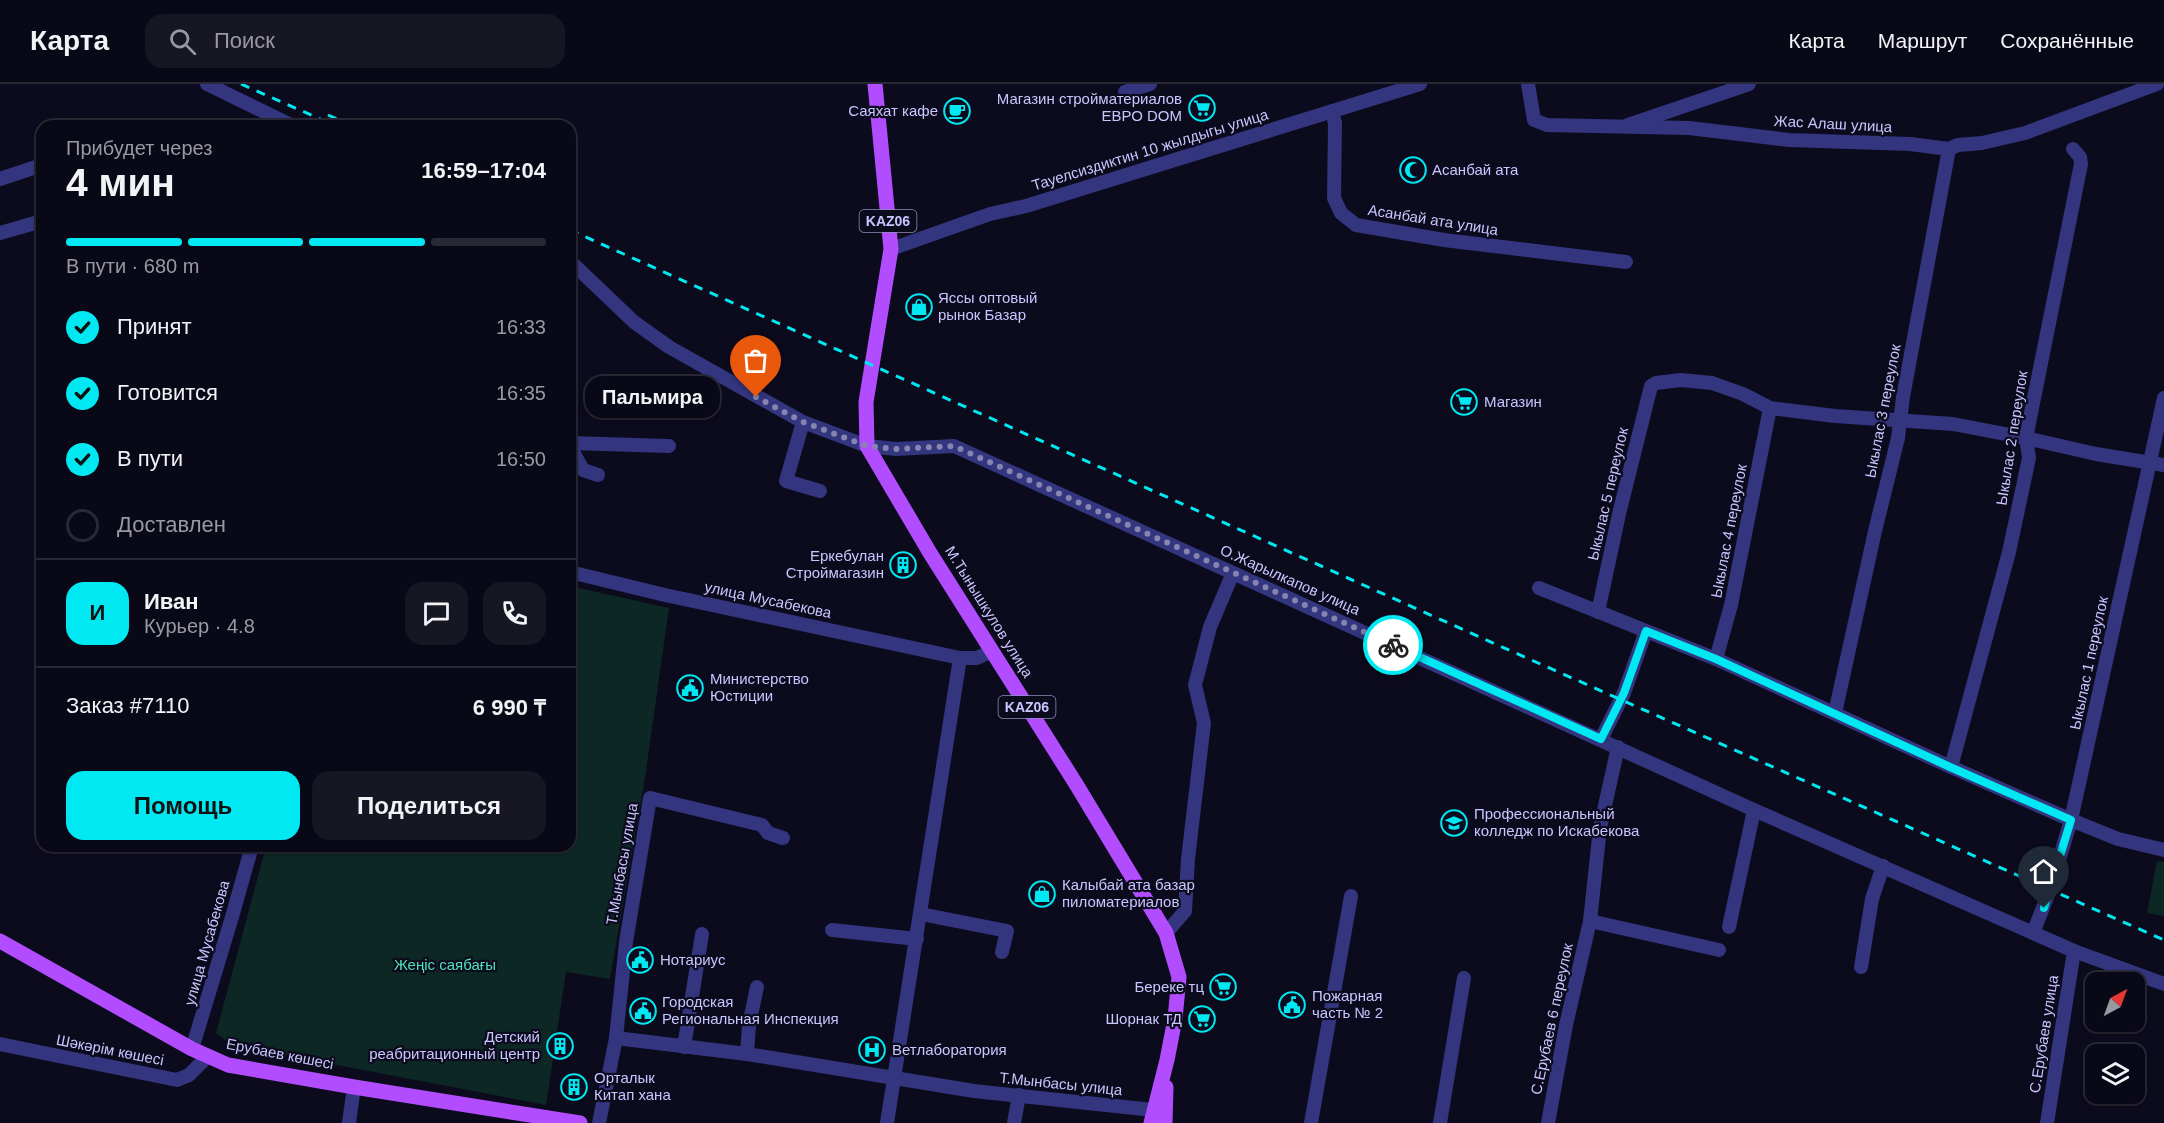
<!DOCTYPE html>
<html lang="ru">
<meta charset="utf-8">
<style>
:root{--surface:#090816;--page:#171623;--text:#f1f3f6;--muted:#999aa1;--line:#292935;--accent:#00e8f1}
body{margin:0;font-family:Helvetica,sans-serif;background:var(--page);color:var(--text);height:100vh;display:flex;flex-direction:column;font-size:22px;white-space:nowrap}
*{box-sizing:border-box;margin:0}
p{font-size:20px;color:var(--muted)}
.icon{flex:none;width:33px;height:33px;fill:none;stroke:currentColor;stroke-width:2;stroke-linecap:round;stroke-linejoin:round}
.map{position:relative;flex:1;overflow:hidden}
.side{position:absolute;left:36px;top:36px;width:540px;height:732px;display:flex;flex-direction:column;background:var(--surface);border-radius:18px;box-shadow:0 2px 4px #0004,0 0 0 2px var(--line)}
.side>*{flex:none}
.needle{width:39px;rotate:41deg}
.controls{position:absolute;left:2085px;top:888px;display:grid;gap:12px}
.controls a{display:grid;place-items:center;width:60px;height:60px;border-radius:12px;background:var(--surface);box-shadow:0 2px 4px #0004,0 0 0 2px var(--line);font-size:30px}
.pin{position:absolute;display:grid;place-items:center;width:51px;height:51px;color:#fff;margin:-62px -26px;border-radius:50% 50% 50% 0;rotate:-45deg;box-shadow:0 0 6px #0007}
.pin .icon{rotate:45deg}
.courier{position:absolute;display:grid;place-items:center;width:60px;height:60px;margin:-30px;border:4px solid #00e8f1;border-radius:50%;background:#fff;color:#222;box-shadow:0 2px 8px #0007}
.bubble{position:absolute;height:42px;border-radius:18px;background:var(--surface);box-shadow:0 2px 4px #0004,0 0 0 2px var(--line);font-size:20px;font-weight:700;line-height:42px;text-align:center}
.headline em{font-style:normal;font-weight:700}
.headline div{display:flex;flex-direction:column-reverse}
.headline{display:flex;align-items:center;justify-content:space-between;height:102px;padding:0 30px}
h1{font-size:39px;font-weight:700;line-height:45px}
.bar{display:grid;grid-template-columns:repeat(4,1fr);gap:9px 6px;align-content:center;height:72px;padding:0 30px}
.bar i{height:8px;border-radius:4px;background:var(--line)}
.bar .current{background:var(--accent)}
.bar p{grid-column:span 4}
.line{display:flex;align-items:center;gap:15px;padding:0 30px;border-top:2px solid var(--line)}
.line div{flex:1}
.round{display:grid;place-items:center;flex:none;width:63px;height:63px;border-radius:18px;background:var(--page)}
ol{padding:0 30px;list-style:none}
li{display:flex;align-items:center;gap:18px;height:66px}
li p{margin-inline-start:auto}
li .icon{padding:6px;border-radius:50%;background:var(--accent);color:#111;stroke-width:4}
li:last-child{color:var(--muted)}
li i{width:33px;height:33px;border:3px solid var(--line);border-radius:50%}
.primary-button{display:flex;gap:12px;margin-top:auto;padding:12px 30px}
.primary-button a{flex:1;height:69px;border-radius:18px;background:var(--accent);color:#111;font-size:24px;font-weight:700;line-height:69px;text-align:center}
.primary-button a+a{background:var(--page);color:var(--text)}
header{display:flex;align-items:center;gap:36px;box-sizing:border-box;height:84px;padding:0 30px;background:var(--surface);border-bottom:2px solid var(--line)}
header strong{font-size:28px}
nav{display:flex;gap:33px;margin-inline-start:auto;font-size:21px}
.search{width:420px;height:54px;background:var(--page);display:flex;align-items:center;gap:15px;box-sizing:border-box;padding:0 21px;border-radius:18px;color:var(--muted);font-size:22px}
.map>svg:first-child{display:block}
.green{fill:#0d2724}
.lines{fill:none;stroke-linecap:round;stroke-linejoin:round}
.minor{stroke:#33357e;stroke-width:14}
.major{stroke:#b14dff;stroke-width:15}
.rail{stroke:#00e8f1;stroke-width:3;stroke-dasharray:9 8;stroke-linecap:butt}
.done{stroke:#8784b0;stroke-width:6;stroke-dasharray:0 10.8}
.route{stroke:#00e8f1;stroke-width:8}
.labels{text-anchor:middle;stroke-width:4.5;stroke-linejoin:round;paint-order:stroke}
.shield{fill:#0c0a1d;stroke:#908ebb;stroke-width:1.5}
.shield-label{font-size:14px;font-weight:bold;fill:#c9c6ff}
.poi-label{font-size:15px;fill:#c9c6ff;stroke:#0c0a1d;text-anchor:start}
.street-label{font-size:15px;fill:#c9c6ff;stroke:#0c0a1d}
.park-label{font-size:15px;fill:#4de4b5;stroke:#0c0a1d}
</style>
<header>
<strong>Карта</strong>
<div class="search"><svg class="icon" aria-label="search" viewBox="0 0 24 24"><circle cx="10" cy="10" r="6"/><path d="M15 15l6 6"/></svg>Поиск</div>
<nav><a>Карта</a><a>Маршрут</a><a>Сохранённые</a></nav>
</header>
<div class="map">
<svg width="2164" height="1039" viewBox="0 0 2164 1039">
<rect width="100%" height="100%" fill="#0c0a1d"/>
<g class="green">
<path d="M570,502L669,524L645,694L610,895L566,888L546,1021L232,961L216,949L266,762H570Z"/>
<path d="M2157,777L2164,778V832L2147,829Z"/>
</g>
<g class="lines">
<g class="minor">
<path d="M207,0L293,42"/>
<path d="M1528,0L1534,36L1547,41L1689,44L1789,56L1910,60L1949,65L1958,61L1982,59L2025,49L2157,0"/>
<path d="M1125,8L1150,0"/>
<path d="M1332,27L1335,39L1334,114L1341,129L1356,141L1444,156L1626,178"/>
<path d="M1628,41L1749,0"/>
<path d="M0,95L42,81"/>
<path d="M0,149L42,137"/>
<path d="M891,165L990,130L1026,122L1420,0"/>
<path d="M570,177L634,238L669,263L803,338L867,362L896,365L954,362L1754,726L2074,867L2164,900"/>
<path d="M803,338L786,397L820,407"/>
<path d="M570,359L669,362"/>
<path d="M570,362L583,386L598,391"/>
<path d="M570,488L665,511L960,574"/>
<path d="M1539,504L1716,575L1951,683L2071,736L2118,755L2164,766"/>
<path d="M1598,528L1619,430L1651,302L1656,299L1681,296L1712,299L1743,310L1770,324L1835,332L1953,340L2026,354L2096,370L2164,381"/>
<path d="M1716,575L1731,521L1770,324"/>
<path d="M1835,629L1875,447L1898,354L1903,313L1949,65"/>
<path d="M1601,655L1624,609L1646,547"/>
<path d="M1951,683L2009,468L2029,374L2026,354L2081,80L2080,73L2073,65"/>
<path d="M921,830L1007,847L1002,868"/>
<path d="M1590,837L1719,866"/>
<path d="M1729,843L1754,726"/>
<path d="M832,846L917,855"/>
<path d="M1166,849L1185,827L1188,775L1204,639L1195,601L1210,543L1233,489"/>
<path d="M2033,849L2050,806L2071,736L2164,314"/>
<path d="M1861,883L1872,815L1883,782"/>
<path d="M616,954L747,970L974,1007L1153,1026"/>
<path d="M0,960L177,996L189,991L207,973"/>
<path d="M684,963L702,850"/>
<path d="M192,965L232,833L252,762"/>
<path d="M747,970L749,941L757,903"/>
<path d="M349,1039L354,1003"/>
<path d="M599,1039L616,954L626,858L650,714L762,741L768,749L783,754"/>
<path d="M887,1039L960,574H977L992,567"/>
<path d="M1014,1039L1019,1011"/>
<path d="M1311,1039L1351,812"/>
<path d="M1440,1039L1464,894"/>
<path d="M1548,1039L1566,941L1590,837L1600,744L1618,663"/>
<path d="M2047,1039L2074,867"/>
</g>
<g class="major">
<path d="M875,0L891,165L866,318L867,362L930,469L1076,700L1166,849L1179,893L1175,935L1167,976L1151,1039"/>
<path d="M0,857L192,965L228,981L354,1003L580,1039"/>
<path d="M1165,1039L1166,1003"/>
</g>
<g class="rail">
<path d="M241,0L336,42"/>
<path d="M328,31L353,42"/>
<path d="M570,146L1511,567L2164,856"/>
</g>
</g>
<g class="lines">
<path class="done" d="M756,313L803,338L867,362L896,365L954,362L1393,561"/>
<path class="route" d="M1393,561L1601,655L1624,609L1646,547L1716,575L1950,683L2071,736L2044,824"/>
</g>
<defs>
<g id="supermarket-ring" transform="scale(1.35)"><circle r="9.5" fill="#0c0a1d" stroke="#00e8f1" stroke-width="1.5"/><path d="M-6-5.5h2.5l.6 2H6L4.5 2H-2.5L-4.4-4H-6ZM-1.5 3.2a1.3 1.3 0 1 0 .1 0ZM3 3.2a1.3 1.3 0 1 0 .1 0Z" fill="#00e8f1"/></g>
<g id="cafe-ring" transform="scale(1.35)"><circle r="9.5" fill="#0c0a1d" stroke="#00e8f1" stroke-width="1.5"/><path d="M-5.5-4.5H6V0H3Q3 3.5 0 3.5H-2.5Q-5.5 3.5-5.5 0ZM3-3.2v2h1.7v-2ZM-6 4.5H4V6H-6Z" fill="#00e8f1"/></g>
<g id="mosque-ring" transform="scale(1.35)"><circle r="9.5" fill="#0c0a1d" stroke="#00e8f1" stroke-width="1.5"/><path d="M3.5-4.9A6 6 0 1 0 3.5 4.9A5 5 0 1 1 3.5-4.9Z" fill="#00e8f1"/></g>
<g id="shop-ring" transform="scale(1.35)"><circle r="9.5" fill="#0c0a1d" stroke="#00e8f1" stroke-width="1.5"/><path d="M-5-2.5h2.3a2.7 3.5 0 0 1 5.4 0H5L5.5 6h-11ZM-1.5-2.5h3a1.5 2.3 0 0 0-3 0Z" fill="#00e8f1"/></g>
<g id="building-ring" transform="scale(1.35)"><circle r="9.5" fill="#0c0a1d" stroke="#00e8f1" stroke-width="1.5"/><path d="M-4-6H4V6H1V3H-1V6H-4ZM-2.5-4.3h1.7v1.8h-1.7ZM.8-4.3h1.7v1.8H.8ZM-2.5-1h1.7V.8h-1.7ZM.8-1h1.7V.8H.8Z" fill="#00e8f1"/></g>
<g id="civic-ring" transform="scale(1.35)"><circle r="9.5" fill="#0c0a1d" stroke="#00e8f1" stroke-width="1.5"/><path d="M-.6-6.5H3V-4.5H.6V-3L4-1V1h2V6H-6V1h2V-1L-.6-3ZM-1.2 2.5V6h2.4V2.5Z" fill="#00e8f1"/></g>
<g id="university-ring" transform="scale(1.35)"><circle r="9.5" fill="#0c0a1d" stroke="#00e8f1" stroke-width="1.5"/><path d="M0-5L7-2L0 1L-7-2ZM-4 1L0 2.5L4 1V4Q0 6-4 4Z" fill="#00e8f1"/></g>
<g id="hospital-ring" transform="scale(1.35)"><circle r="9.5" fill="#0c0a1d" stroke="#00e8f1" stroke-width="1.5"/><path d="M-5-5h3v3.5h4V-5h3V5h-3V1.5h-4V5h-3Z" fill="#00e8f1"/></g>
</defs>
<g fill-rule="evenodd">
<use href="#supermarket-ring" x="1202" y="24"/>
<use href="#cafe-ring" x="957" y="27"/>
<use href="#mosque-ring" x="1413" y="86"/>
<use href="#shop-ring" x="919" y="223"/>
<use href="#supermarket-ring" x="1464" y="318"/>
<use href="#building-ring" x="903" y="481"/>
<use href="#civic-ring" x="690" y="604"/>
<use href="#university-ring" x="1454" y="739"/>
<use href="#shop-ring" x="1042" y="810"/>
<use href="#civic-ring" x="640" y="876"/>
<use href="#supermarket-ring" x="1223" y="903"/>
<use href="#civic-ring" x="1292" y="921"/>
<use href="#civic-ring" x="643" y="927"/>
<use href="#supermarket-ring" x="1202" y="935"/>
<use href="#building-ring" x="560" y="962"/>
<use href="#hospital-ring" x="872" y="966"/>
<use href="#building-ring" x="574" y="1003"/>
</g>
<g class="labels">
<g class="shield">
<rect x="859.5" y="126" width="57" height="22" rx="4.5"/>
<rect x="998.5" y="612" width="57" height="22" rx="4.5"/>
</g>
<g class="shield-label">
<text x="888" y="142">KАZ06</text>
<text x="1027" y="628">KАZ06</text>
</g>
<g class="poi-label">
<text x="1182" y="20" text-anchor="end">Магазин стройматериалов<tspan x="1182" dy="17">ЕВРО DOM</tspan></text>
<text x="938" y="32" text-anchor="end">Саяхат кафе</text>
<text x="1432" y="91">Асанбай ата</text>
<text x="938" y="219">Яссы оптовый<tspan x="938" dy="17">рынок Базар</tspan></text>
<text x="1484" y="323">Магазин</text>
<text x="884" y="477" text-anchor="end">Еркебулан<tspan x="884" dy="17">Строймагазин</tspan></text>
<text x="710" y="600">Министерство<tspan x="710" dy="17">Юстиции</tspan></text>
<text x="1474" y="735">Профессиональный<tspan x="1474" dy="17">колледж по Искабекова</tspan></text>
<text x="1062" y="806">Калыбай ата базар<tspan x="1062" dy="17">пиломатериалов</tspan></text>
<text x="660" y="881">Нотариус</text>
<text x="1204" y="908" text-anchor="end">Береке тц</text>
<text x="1312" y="917">Пожарная<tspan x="1312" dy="17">часть № 2</tspan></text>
<text x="662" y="923">Городская<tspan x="662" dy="17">Региональная Инспекция</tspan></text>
<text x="1182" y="940" text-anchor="end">Шорнак ТД</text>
<text x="540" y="958" text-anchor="end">Детский<tspan x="540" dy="17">реабритационный центр</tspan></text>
<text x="892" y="971">Ветлаборатория</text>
<text x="594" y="999">Орталык<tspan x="594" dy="17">Китап хана</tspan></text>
</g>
<g class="street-label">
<text transform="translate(1833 40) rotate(3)" y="5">Жас Алаш улица</text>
<text transform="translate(1150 66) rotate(-17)" y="5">Тауелсиздиктин 10 жылдыгы улица</text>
<text transform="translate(1433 136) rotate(9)" y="5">Асанбай ата улица</text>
<text transform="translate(1883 327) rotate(-79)" y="5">Ыкылас 3 переулок</text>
<text transform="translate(2012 354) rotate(-81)" y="5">Ыкылас 2 переулок</text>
<text transform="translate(1608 410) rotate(-77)" y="5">Ыкылас 5 переулок</text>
<text transform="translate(1729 447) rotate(-79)" y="5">Ыкылас 4 переулок</text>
<text transform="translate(1290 496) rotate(24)" y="5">О.Жарылкапов улица</text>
<text transform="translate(768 516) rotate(12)" y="5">улица Мусабекова</text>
<text transform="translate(989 528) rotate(58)" y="5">М.Тынышкулов улица</text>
<text transform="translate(2089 579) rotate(-78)" y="5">Ыкылас 1 переулок</text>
<text transform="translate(622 780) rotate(-80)" y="5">Т.Мынбасы улица</text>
<text transform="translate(207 859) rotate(-74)" y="5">улица Мусабекова</text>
<text transform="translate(1552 935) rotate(-78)" y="5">С.Ерубаев 6 переулок</text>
<text transform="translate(2044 950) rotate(-81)" y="5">С.Ерубаев улица</text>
<text transform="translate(110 966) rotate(11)" y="5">Шәкәрім көшесі</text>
<text transform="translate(280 970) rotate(11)" y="5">Ерубаев көшесі</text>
<text transform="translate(1061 1000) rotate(6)" y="5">Т.Мынбасы улица</text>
</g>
<g class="park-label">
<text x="445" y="886">Жеңіс саябағы</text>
</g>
</g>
</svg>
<div class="controls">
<a><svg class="needle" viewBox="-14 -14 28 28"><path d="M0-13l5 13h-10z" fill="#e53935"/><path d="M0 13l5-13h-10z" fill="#999aa1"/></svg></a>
<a><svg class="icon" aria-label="layers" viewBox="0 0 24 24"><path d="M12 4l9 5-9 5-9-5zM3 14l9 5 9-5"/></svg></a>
</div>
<div class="pin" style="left:756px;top:313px;background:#ea580c"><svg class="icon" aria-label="bag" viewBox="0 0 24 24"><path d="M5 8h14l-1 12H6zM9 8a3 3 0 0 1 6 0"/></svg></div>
<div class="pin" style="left:2044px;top:824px;background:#1f2937"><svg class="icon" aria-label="home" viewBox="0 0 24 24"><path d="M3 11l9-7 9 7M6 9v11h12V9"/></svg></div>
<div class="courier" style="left:1393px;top:561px"><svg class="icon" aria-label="bike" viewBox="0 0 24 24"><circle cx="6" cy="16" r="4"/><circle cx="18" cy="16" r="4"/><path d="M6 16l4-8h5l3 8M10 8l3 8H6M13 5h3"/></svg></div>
<div class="bubble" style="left:585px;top:292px;width:135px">Пальмира</div>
<section class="side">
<div class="headline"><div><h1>4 мин</h1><p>Прибудет через</p></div><em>16:59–17:04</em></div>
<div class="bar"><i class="current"></i><i class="current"></i><i class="current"></i><i></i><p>В пути · 680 m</p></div>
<ol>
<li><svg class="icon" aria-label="check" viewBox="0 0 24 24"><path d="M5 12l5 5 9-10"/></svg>Принят<p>16:33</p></li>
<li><svg class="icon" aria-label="check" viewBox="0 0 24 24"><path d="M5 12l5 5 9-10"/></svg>Готовится<p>16:35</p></li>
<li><svg class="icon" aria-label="check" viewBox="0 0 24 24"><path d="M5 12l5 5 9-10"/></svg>В пути<p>16:50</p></li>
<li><i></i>Доставлен</li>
</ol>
<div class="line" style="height:108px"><b class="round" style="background:var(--accent);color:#111">И</b><div><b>Иван</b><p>Курьер · 4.8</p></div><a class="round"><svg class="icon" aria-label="chat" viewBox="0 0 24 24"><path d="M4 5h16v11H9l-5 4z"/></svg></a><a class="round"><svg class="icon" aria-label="phone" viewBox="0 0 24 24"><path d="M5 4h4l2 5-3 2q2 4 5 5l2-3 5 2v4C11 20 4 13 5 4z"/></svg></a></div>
<div class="line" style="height:78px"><div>Заказ #7110</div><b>6 990 ₸</b></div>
<div class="primary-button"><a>Помощь</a><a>Поделиться</a></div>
</section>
</div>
